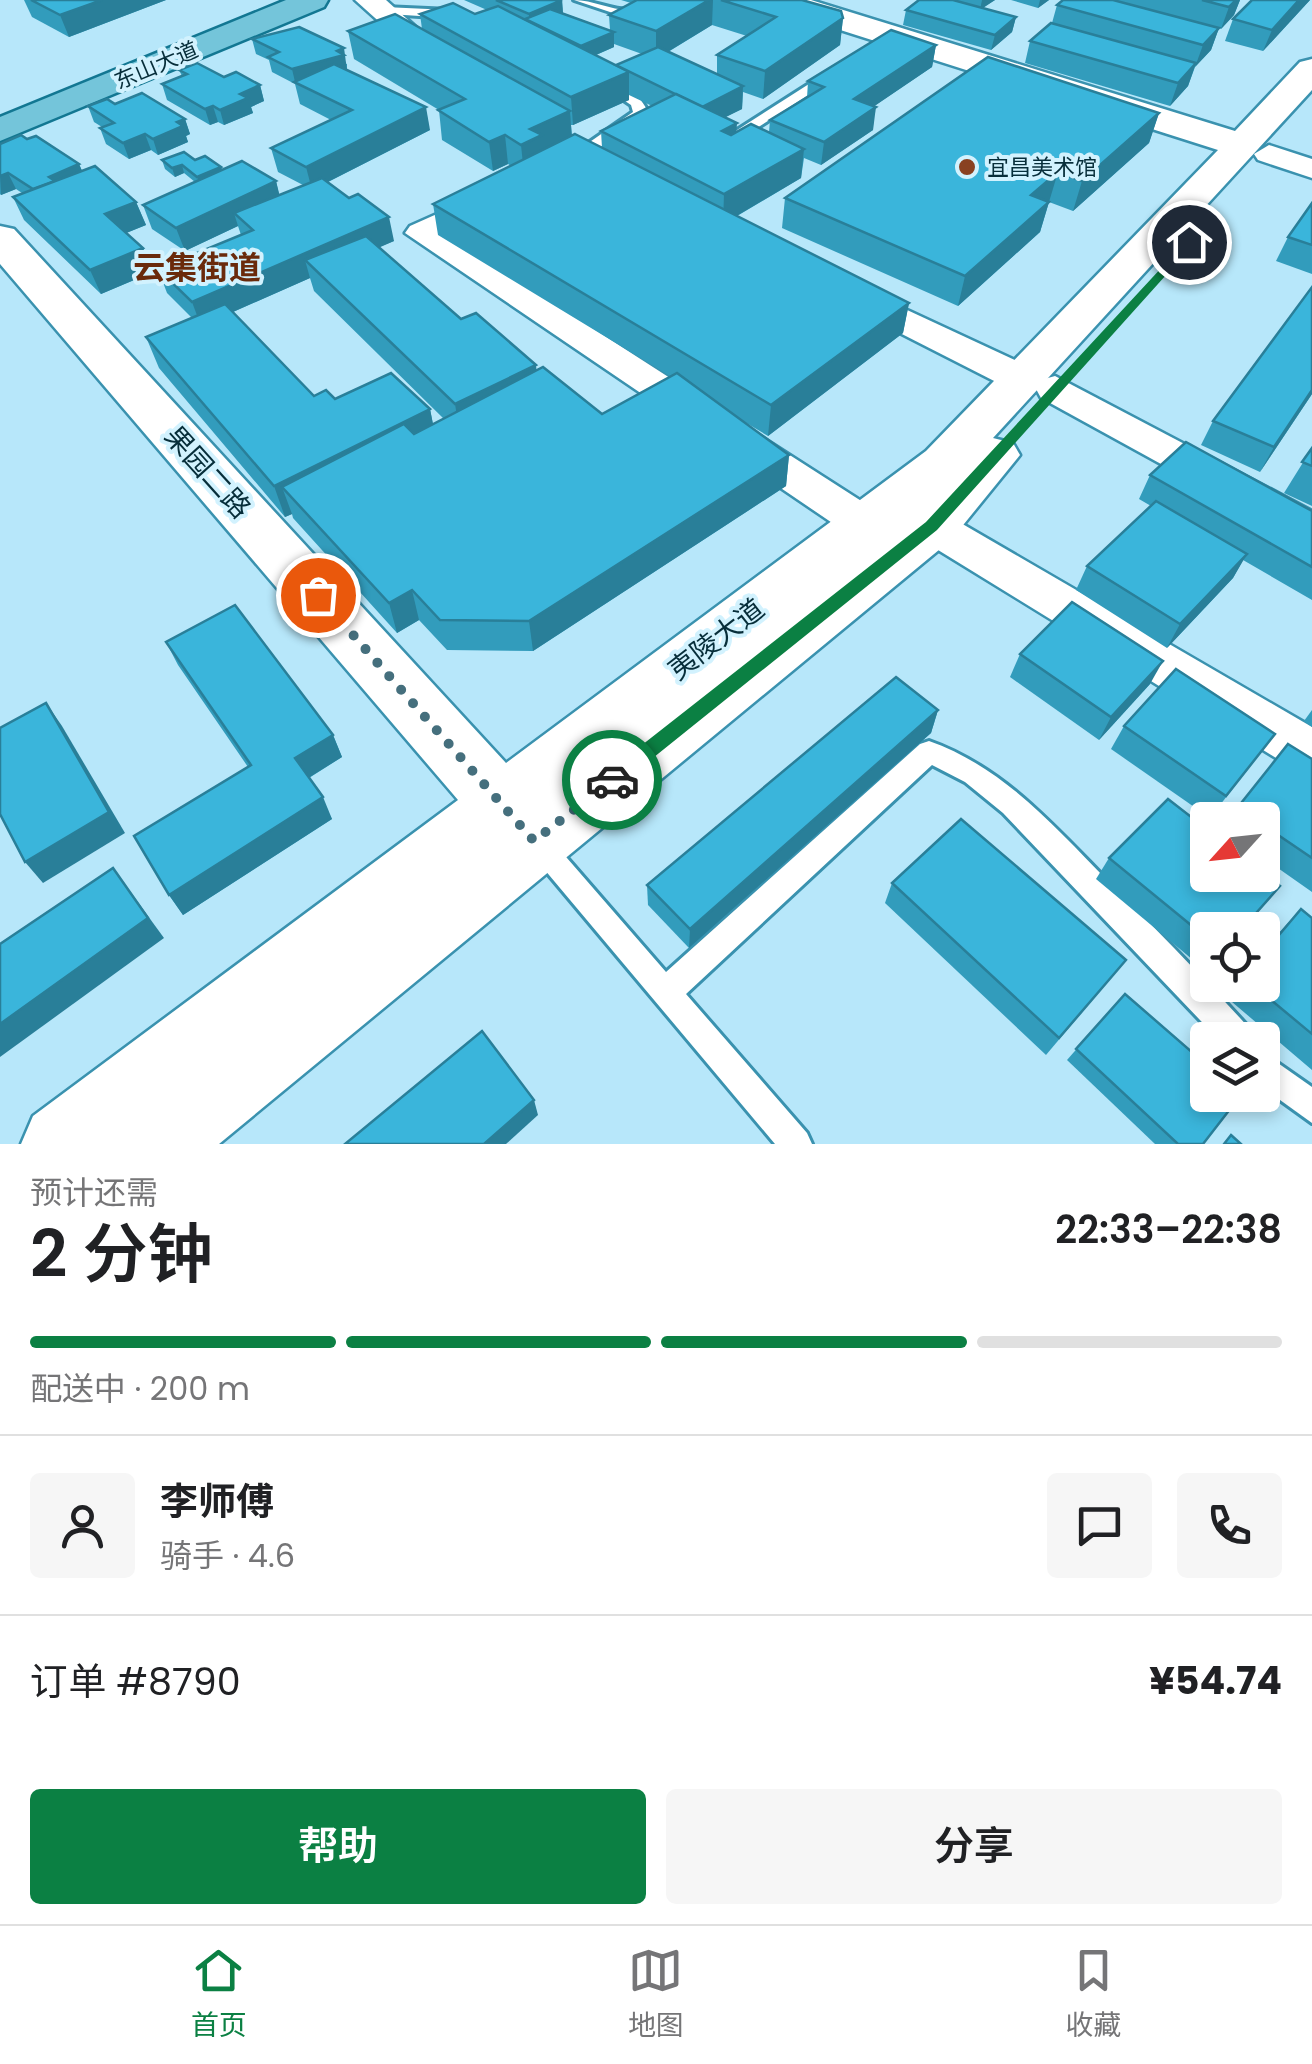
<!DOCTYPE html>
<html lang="zh">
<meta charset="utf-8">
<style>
:root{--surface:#fff;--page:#f6f6f6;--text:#202124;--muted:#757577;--line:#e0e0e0;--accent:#0b8043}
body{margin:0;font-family:Poppins,"Noto Sans SC",sans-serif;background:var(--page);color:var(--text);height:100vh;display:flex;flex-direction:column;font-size:38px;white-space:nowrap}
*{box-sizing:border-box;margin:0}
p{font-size:32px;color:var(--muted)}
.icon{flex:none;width:55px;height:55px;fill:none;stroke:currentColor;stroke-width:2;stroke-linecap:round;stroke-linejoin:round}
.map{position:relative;height:1144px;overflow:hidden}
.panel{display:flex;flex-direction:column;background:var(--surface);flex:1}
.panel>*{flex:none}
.needle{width:65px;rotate:243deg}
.buttons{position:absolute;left:1190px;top:802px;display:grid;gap:20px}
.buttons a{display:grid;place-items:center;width:90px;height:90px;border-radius:10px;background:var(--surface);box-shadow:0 5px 15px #0003;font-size:50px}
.pin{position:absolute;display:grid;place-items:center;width:85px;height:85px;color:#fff;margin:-42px;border:5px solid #fff;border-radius:50%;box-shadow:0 2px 10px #0007}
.courier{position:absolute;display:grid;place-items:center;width:100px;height:100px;margin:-50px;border:8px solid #0b8043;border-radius:50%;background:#fff;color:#222;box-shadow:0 2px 12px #0007}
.summary em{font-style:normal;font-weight:600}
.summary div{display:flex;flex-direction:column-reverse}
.summary{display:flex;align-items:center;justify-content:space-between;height:170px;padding:0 30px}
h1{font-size:65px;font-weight:600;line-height:75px}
.bar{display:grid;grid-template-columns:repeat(4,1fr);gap:15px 10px;align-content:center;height:120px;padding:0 30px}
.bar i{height:12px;border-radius:8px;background:var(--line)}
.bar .selected{background:var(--accent)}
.bar p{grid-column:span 4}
.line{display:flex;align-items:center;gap:25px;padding:0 30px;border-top:2px solid var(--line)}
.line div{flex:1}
.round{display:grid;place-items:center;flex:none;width:105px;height:105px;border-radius:10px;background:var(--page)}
.cta{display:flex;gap:20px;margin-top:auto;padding:20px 30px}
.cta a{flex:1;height:115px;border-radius:10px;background:var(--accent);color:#fff;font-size:40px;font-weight:600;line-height:115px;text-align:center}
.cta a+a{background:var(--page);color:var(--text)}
.tab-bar{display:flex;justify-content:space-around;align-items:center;height:140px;border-top:2px solid var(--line);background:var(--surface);font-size:28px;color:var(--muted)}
.tab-bar a{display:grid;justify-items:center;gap:5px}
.tab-bar .selected{color:var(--accent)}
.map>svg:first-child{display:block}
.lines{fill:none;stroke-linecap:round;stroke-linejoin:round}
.lane-casing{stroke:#3a92af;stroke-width:6}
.street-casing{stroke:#3a92af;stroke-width:5}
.secondary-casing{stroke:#3a92af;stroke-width:5}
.primary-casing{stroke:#127792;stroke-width:5}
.lane{fill:#fff;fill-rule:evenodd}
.street{fill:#fff;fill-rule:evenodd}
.secondary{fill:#fff;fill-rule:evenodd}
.primary{fill:#74c5da;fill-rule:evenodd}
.wall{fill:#329cbc;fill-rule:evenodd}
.shaded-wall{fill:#297f99}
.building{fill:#3ab5db;stroke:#297f99;stroke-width:2.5}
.route{fill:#0b8043}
.done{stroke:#456f7d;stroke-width:10;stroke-dasharray:0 18}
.poi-dot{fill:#894121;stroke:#d2f2fe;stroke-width:4}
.labels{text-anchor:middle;stroke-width:8;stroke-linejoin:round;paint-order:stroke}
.far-street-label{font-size:22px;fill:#072e3a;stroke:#d2f2fe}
.far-poi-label{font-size:22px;fill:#072e3a;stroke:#d2f2fe;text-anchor:start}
.street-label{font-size:28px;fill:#072e3a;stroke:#d2f2fe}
.far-district-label{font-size:32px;font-weight:bold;fill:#6a2a0b;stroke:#d2f2fe}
</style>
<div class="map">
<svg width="1312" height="1144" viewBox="0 0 1312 1144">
<rect width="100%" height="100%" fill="#b7e7fa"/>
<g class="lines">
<g class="lane-casing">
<g id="lane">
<path d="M574,0C593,0 610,10 629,10C643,11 658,0 675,0L631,19Z"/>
<path d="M384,7L450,10L456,14L450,18L389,14L383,10Z"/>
<path d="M834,68L841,72L839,75L746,135L734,132Z"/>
<path d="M600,78C618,78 643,96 648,113L581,161H571V155L633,112L631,105L600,84Z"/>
<path d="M929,741C1003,767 1054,826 1108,881C1157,930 1204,978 1250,1029L1254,1040H1219L1003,813L965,782L932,765L686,994L807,1133L812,1144H775L523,844L527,835L537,832L547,835L666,972L920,744Z"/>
<path d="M1262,1052L1312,1087V1123L1262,1087Z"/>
</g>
</g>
<g class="street-casing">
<g id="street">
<path d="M355,0H386L448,56L444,62H424Z"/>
<path d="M1269,145L1312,159V178L1258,160L1254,154Z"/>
<path d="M493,189L509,199L504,206L446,234L880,513L887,524L880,535L865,540L850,535L405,233L410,226Z"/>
<path d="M849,283L1032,368L1037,377L1032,386L1018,389L1004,386L837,301L831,294L837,287Z"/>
<path d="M1055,376L1312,511V547L1041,398L1036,389L1041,380Z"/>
<path d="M932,510L947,515L1312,727V775L1294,769L917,537L910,526L917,515Z"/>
</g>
</g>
<g class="secondary-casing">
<path id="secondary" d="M764,0H811L1235,131L1300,62L1312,59V90L993,438L1013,443L1020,455L951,540L219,1144H21L33,1116L458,800L0,264V226L14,229L506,763L926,451L1218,150L768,7Z"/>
</g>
<g class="primary-casing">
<path id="primary" d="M286,0H328L324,7L0,141V117Z"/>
</g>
<use href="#lane" class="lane"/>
<use href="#street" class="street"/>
<use href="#secondary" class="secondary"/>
<use href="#primary" class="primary"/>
</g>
<g class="wall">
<path d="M24,0H166L69,37L32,17Z"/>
<path d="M464,0H562L563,13L610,30L609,15L631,3L621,0H802L843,18L840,45L763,99L743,92L742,109L725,117L737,132H769L770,120L807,98L808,81L936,45L932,67L874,106L873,130L821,165L804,158L801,178L737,216L909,303L903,333L768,436L743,421L789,455L786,486L533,651L447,650L419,620L397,633L293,518L292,514L285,517L159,368L146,337L192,318L167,293L158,269L241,235L238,226L185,251L152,229L143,205L195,182L184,173L175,177L165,169L162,160H195L221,167L222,169L276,181L279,195L303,185L278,172L271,148L331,120L300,104L295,84L272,72L269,60L256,54L252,39L347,64V70L430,130L328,182L394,241L379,247L461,319L536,365V371L602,414L670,376L438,235L433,204L511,166L508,164L493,171L442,140L439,110L354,59L348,31L422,29L420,14H475L487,10ZM712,25L747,36L717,55V74L668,52ZM614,44L642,54L616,65L596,55L614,47ZM629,95L652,106L601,131L602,148L572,136L571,125H573L629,100ZM310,278L314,291L444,419L433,424L430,409L314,396L233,312Z"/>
<path d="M919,0H995L982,8L1016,17L1012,32L991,50L903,25L906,10Z"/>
<path d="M1011,0H1049L1038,8Z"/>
<path d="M1063,0H1240L1234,15L1221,29L1219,28L1211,50L1195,67L1188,86L1170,106L1025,63L1030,41L1052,23L1057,5Z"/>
<path d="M1252,0H1310L1263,51L1225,41L1233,19Z"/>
<path d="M179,70L260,85L264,101L251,107L253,113L224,125L218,122L210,125L167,100L162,84L182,76Z"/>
<path d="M115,104L185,119L190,134L186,136L188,142L158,155L151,150L129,159L106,144L100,128L102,127L94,122L88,106Z"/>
<path d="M1159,113L1149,143L1073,211L1049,202L1040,232L958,306L782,228L785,198Z"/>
<path d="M0,144L79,164L82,171L136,202L146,225L126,233L143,248L153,272L101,294L24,220L13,197L22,193L16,189L1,195L0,194Z"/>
<path d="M1312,203V274L1276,261L1288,237Z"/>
<path d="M1312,287V394L1260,472L1201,445L1213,421Z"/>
<path d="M1312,448V506L1284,493Z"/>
<path d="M1150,475L1312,511V600L1243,560L1233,578L1167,648L1076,590L1087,566L1151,506L1139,499Z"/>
<path d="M166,642L333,735L342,757L309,778L332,819L183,915L169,895L248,767L178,665Z"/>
<path d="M1020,654L1150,684L1099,740L1010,677Z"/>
<path d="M938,710L931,733L689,948L648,905L647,885Z"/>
<path d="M1312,710V727L1304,721Z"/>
<path d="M1124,726L1275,734L1210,818L1111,749Z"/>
<path d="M1288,744L1312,759V892L1262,857V820H1228Z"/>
<path d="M1109,858L1208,930V967L1205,970L1096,879Z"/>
<path d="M892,883L1126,960L1046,1055L885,903Z"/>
<path d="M1301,909L1312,918V1070L1225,996L1234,985H1262V951Z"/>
<path d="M1125,994L1203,1144H1155L1067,1060Z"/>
</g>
<g class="shaded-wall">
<path d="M102,0H166L69,37L60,15Z"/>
<path d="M562,0L563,15L529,22V14Z"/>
<path d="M709,0H713L712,25L656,59V31Z"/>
<path d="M982,0H995L980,10Z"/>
<path d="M1040,0H1049L1038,8Z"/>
<path d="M1236,0H1240L1234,15L1221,29L1229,7Z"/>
<path d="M1299,0H1310L1263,51L1272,30Z"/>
<path d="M1016,17L1012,32L991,50L995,35Z"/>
<path d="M843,18L840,45L763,99L765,71Z"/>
<path d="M1219,28L1211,50L1195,67L1203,45Z"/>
<path d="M614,32V47L582,61L581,46Z"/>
<path d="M936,45L932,67L851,122L854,99Z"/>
<path d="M344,48L347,70L295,82L292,69Z"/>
<path d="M1196,63L1188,86L1170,106L1178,83Z"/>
<path d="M629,72V100L573,125L571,97Z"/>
<path d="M260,85L264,101L251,107L253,113L224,125L220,110L240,94Z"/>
<path d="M743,86L742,109L700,130V107Z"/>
<path d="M213,106L218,122L210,125L205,109Z"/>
<path d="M426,107L430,130L312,190L306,167Z"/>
<path d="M876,107L873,130L821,165L824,142Z"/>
<path d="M570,111L572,140L524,174L521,145L530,129Z"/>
<path d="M1159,113L1149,143L1073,211L1082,181Z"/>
<path d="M185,119L190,134L186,136L188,142L158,155L153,139L177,122Z"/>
<path d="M737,123L735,152L722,131Z"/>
<path d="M145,134L151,150L129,159L123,143Z"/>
<path d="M505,135L508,164L493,171L489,142Z"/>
<path d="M804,149L801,178L723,224L724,194Z"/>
<path d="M79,164L86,180L52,184L49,177Z"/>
<path d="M182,165L184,173L175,177L172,168Z"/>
<path d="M221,167L224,176L200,185L197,177Z"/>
<path d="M1058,172L1049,202L1031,195Z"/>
<path d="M8,173L16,189L1,195L0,176Z"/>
<path d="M276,181L282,205L234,213L238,226L185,251L176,228Z"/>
<path d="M136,202L146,225L114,238L105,214Z"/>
<path d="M1049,202L1040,232L958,306L965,276Z"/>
<path d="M389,217L394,241L319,274L305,260L310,278L201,326L192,302Z"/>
<path d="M143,248L153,272L101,294L90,270Z"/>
<path d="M909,303L903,333L768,436L771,405Z"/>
<path d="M536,365L539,396L460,435L455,404Z"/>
<path d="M1312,390V394L1260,472L1274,447Z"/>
<path d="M430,409L436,440L282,487L292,514L285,517L274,486Z"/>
<path d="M789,455L786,486L533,651L529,621Z"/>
<path d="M1247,554L1233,578L1167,648L1180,624Z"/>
<path d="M412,590L419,620L397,633L389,603Z"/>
<path d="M1163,661L1150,684L1099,740L1111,717Z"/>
<path d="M46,703L62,726L125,833L43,883L25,862Z"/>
<path d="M938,710L931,733L689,948L690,929Z"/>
<path d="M333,735L342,757L305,780L295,758Z"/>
<path d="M323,797L332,819L183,915L169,895Z"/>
<path d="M113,868L164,938L0,1057V1024Z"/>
<path d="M534,1100L538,1115L506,1144H484Z"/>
</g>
<g class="building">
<path d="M31,0H102L60,15Z"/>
<path d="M496,0H562L529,14Z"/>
<path d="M637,0H709L656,31L609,15Z"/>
<path d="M721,0H802L841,11L843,18L765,71L717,55L776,17Z"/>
<path d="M919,0H953L1016,17L995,35L906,10Z"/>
<path d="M1063,0H1113L1219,28L1203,45L1057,5Z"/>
<path d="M1202,0H1236L1229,7Z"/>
<path d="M1252,0H1299L1272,30L1233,19Z"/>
<path d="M453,3L475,14L498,6L629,72L571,97L420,14Z"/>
<path d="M550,9L614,32L581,46L525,19Z"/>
<path d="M395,14L570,111L530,129L542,135L521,145L505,135L489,142L438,110L465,99L348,31Z"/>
<path d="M1051,23L1196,63L1178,83L1030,41Z"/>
<path d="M299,27L344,48L337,51L344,55L292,69L268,57L279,52L252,39Z"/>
<path d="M891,30L936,45L854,99L876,107L824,142L770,120L824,87L808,81Z"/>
<path d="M658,47L743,86L702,107L616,65Z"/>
<path d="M988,57L1159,113L1082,181L1058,172L1031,195L1049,202L965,276L785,198Z"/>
<path d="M197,63L224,77L236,72L260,85L240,94L248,98L220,110L213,106L205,109L162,84L187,74L179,70Z"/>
<path d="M334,64L426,107L306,167L271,148L352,110L294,82Z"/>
<path d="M142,93L185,119L177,122L183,126L153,139L145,134L123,143L100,128L114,123L88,106L107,99L115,104Z"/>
<path d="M676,94L737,123L722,131L731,135L751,124L804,149L724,194L601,131Z"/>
<path d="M575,134L909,303L771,405L433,204Z"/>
<path d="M21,135L27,139L36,136L79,164L49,177L55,181L33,189L8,173L0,176V144Z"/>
<path d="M184,152L195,160L205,156L221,167L197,177L182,165L172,168L162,160Z"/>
<path d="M242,161L276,181L176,228L143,205Z"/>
<path d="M95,166L136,202L105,214L143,248L90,270L13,197Z"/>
<path d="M322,178L349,198L358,194L389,217L192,302L158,269L253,230L234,213Z"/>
<path d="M1312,203V245L1288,237Z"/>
<path d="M366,236L461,319L476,313L536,365L455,404L305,260Z"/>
<path d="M1312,287V390L1274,447L1213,421Z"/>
<path d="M225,304L314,396L326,390L335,399L391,373L430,409L274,486L146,337Z"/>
<path d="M543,367L602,414L677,373L789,455L529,621L440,620L412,590L389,603L282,487L404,424L414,434Z"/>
<path d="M1186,442L1312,511V567L1150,475Z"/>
<path d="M1312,448V466L1302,462Z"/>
<path d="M1156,501L1247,554L1180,624L1087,566Z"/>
<path d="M1072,602L1163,661L1111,717L1020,654Z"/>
<path d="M235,605L333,735L295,758L323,797L169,895L134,836L251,765L166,642Z"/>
<path d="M1176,669L1275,734L1226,796L1124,726Z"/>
<path d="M896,677L938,710L690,929L647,885Z"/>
<path d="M46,703L109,812L25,862L0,814V728Z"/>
<path d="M1288,744L1312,759V858L1262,824V820H1257L1238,807Z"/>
<path d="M1168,799L1208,830V875H1262V872L1280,886L1241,930H1208V939L1109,858Z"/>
<path d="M961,819L1126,960L1059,1038L892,883Z"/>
<path d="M113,868L148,918L0,1024V944Z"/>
<path d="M1301,909L1312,918V1034L1253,985H1262V955Z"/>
<path d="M1125,994L1208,1066V1095H1241L1203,1144H1178L1076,1049Z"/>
<path d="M482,1031L534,1100L484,1144H345Z"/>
<path d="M1231,1135L1241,1144H1224Z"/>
</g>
<path class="route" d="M1189,238L1193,245L937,530L618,786H605V774L926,522Z"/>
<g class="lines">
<path class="done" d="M318,595L534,841L612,780"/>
</g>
<circle class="poi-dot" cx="967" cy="167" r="10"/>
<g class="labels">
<g class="far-street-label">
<text transform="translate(156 65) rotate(-23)" y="8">东山大道</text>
</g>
<g class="far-poi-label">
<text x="987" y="175">宜昌美术馆</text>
</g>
<g class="street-label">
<text transform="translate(208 472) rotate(48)" y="10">果园二路</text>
<text transform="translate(716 639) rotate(-38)" y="10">夷陵大道</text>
</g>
<g class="far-district-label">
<text x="197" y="279">云集街道</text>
</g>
</g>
</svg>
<div class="buttons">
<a><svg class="needle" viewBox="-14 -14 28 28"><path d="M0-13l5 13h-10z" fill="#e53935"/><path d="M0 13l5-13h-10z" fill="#757577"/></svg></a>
<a><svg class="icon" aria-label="locate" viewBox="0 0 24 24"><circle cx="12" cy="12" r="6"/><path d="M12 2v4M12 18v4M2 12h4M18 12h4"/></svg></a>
<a><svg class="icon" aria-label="layers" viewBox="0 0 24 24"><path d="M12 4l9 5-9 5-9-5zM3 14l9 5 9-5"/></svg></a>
</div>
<div class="pin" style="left:318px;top:595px;background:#ea580c"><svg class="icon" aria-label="bag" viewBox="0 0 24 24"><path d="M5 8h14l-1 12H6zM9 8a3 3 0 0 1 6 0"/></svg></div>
<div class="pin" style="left:1189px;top:242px;background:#1f2937"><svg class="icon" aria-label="home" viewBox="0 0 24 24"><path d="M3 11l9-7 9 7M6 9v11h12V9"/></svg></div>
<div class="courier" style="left:612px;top:780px"><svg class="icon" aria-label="car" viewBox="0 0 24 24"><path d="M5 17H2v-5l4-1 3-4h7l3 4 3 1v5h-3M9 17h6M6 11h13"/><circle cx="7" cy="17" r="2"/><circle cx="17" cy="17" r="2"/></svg></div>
</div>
<section class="panel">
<div class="summary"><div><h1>2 分钟</h1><p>预计还需</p></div><em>22:33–22:38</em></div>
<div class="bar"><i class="selected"></i><i class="selected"></i><i class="selected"></i><i></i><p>配送中 · 200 m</p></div>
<div class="line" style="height:180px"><a class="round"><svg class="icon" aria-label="person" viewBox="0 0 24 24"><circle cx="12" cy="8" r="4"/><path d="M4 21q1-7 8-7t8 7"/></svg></a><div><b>李师傅</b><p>骑手 · 4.6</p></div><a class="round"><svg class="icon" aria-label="chat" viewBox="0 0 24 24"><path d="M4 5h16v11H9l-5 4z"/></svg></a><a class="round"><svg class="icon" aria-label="phone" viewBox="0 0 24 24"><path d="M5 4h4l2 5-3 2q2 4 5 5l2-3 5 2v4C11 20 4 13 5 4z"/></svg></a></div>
<div class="line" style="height:130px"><div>订单 #8790</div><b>¥54.74</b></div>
<div class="cta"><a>帮助</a><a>分享</a></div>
</section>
<nav class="tab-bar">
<a class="selected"><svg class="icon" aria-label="home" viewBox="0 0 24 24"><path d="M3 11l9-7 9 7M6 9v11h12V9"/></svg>首页</a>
<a><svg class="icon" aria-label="map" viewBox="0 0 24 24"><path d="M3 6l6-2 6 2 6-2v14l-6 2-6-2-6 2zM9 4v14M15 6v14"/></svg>地图</a>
<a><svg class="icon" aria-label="saved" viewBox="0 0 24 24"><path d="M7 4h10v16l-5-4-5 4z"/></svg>收藏</a>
</nav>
